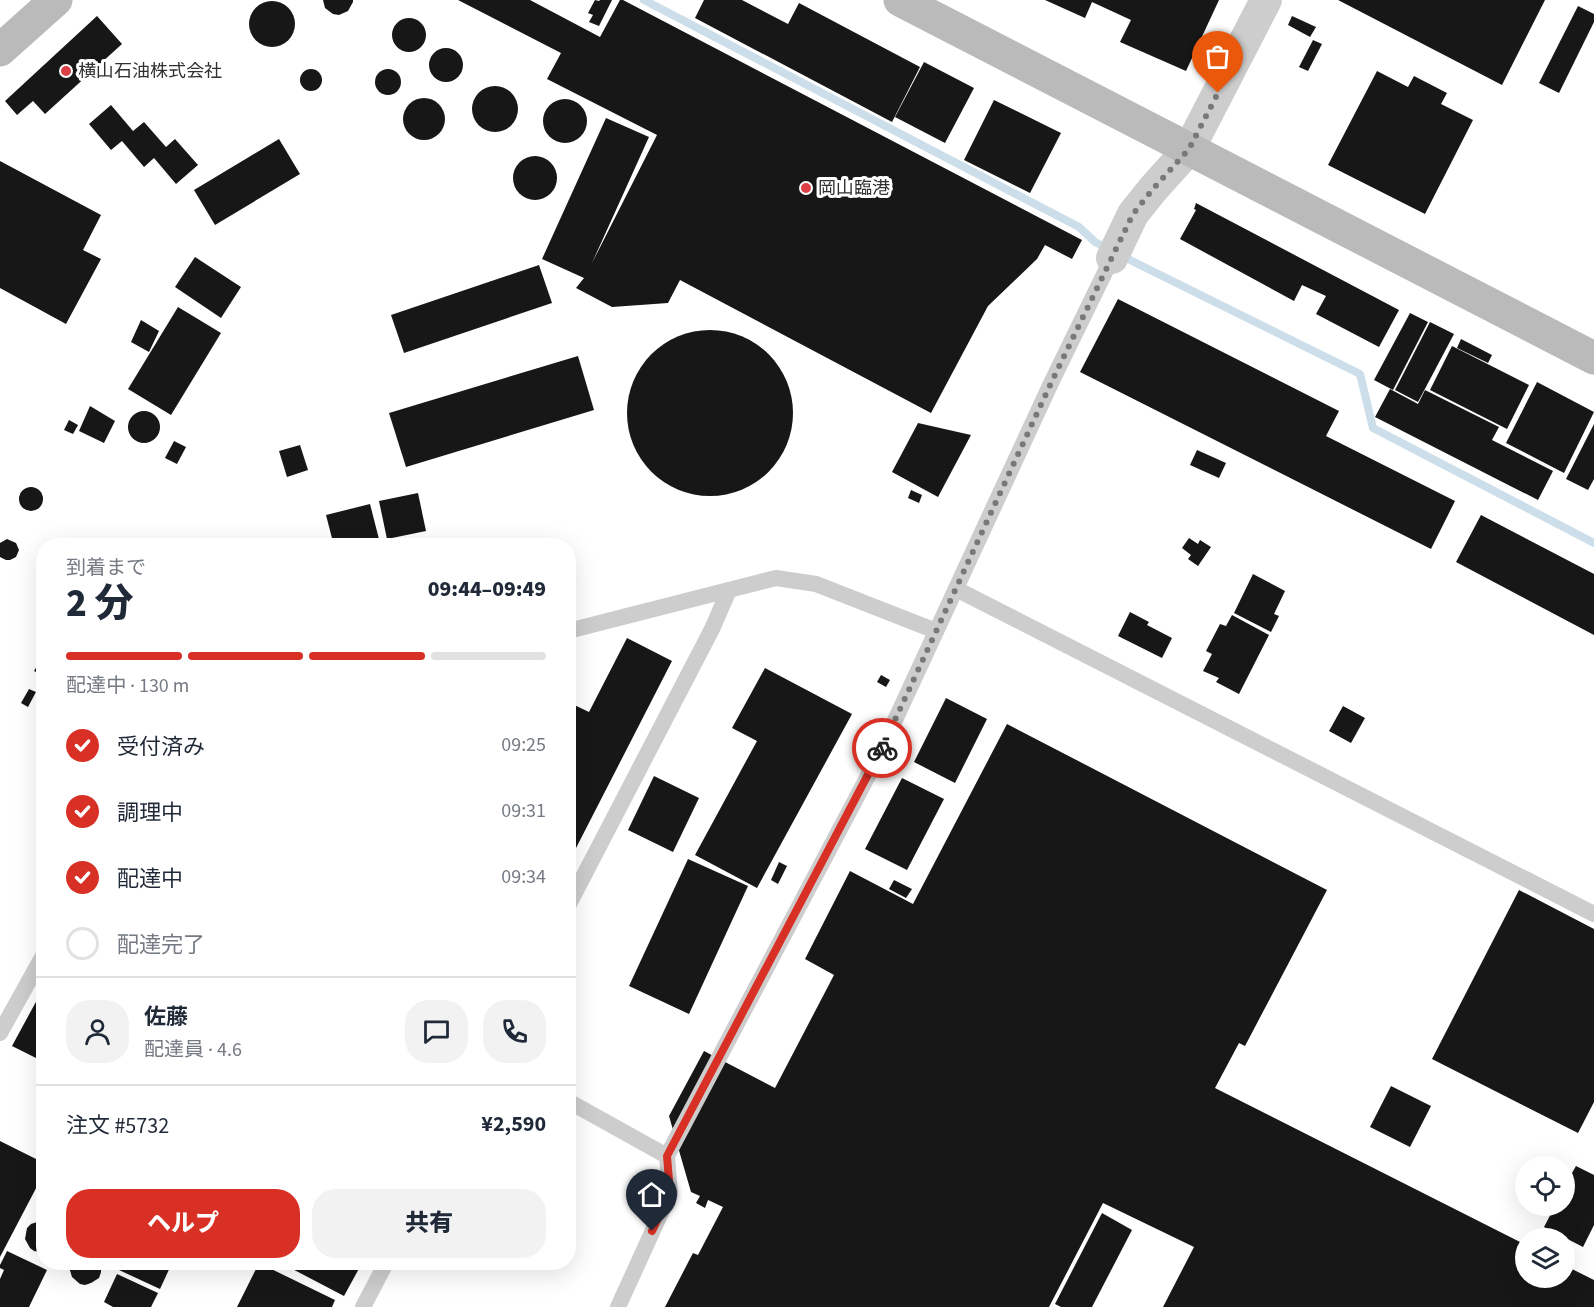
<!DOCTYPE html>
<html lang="ja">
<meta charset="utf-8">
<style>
:root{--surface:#fff;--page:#f2f2f3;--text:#1f2937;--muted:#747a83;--line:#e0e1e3;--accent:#d93025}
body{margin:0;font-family:"Source Sans 3","Noto Sans JP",sans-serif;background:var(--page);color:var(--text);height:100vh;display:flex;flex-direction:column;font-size:22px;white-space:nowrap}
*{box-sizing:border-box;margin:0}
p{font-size:20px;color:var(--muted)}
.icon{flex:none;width:33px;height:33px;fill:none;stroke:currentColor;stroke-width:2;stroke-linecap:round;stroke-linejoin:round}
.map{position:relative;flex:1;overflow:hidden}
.drawer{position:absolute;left:36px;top:538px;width:540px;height:732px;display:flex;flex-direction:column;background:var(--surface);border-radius:24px;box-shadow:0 6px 24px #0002}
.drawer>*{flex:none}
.controls{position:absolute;left:1515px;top:1156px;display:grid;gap:12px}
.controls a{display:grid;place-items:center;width:60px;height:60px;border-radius:50%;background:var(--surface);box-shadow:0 6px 24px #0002;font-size:30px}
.pin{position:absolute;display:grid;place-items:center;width:51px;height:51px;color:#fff;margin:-62px -26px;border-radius:50% 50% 50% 0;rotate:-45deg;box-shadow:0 0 6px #0007}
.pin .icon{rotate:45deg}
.courier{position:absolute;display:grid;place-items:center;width:60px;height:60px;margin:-30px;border:4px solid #d93025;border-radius:50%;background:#fff;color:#222;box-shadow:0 2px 8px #0007}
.headline em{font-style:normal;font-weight:800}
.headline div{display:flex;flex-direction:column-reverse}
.headline{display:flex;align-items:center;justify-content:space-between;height:102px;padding:0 30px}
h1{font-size:39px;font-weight:800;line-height:45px}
.bar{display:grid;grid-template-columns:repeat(4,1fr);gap:9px 6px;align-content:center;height:72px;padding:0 30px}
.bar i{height:8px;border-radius:4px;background:var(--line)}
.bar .selected{background:var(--accent)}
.bar p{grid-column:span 4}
.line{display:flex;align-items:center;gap:15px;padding:0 30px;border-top:2px solid var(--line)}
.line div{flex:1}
.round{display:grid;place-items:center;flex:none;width:63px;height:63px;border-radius:24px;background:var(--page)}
ol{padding:0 30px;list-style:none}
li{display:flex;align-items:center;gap:18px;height:66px}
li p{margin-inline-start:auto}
li .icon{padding:6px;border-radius:50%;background:var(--accent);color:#fff;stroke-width:4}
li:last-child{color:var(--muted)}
li i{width:33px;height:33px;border:3px solid var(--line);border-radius:50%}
.action{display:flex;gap:12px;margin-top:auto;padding:12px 30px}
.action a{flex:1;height:69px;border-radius:24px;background:var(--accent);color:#fff;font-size:24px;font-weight:800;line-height:69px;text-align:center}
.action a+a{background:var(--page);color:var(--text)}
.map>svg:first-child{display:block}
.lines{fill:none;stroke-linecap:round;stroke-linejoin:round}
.stream{stroke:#ccdeea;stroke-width:8}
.building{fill:#171717}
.lane{stroke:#cdcdcd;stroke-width:16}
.street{stroke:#cdcdcd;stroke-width:32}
.secondary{stroke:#bababa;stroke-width:33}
.done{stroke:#787878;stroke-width:6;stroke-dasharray:0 10.8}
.route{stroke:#d93025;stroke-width:8}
.poi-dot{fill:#db3e45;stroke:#fff;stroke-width:2}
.labels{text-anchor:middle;stroke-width:6;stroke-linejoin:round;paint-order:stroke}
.poi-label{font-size:18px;fill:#303030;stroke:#fff;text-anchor:start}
</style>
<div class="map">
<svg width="1594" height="1307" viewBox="0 0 1594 1307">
<rect width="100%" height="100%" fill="#fff"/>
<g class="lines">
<path class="stream" d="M644,0L1079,227L1095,242L1134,262L1360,374L1373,428L1594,543"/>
</g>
<g class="building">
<path d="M323,0H353V2L348,11L339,15L333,14L325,8Z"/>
<path d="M458,0H530L600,37L620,0H623L1082,240L1072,259L1045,245L1037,259L988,306L931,413L680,280L668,303L612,307L576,288L584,278L542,259L606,118L649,137L592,263L657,135L547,79L561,53Z"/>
<path d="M595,0L599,1L600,0H612L599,26L589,22L593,15L588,13Z"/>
<path d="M704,0H742L788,24L799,3L920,67L892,122L695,18Z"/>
<path d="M1045,0H1219L1186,71L1120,42L1131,20L1092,2L1085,18Z"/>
<path d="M1338,0H1545L1502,85Z"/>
<circle cx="272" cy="24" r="23"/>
<path d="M1578,6L1594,14V22L1559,93L1539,83Z"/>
<path d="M97,16L122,44L45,114L33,101L17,115L5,101Z"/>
<path d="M1292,16L1316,27L1310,37L1288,25Z"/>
<circle cx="409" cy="35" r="17"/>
<path d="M1313,40L1322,44L1308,71L1299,67Z"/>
<circle cx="446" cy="65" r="17"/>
<path d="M924,62L974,88L945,143L895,117Z"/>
<circle cx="388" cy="82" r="13"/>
<circle cx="311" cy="80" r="11"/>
<path d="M1377,71L1408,87L1414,76L1447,93L1441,104L1473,120L1425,214L1328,165Z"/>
<circle cx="495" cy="109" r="23"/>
<circle cx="424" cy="119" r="21"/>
<circle cx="565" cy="121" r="22"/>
<path d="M994,100L1061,133L1030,193L964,160Z"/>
<path d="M111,105L133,131L144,122L166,147L175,139L198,165L176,184L154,158L144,167L122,141L111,150L89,124Z"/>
<path d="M279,139L300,174L215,225L194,190Z"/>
<circle cx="535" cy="178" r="22"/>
<path d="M0,161L101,215L83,250L101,259L66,324L0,288Z"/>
<path d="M1196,203L1399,310L1379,347L1316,314L1326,296L1302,285L1294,301L1180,239L1196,210L1194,209Z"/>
<path d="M195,257L241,287L221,318L175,287Z"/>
<path d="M539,265L552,303L404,353L391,315Z"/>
<path d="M1118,299L1339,411L1326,436L1455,501L1431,549L1080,372Z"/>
<path d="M178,307L221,333L171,415L128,389Z"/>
<path d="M1410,313L1428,322L1393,390L1374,380Z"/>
<path d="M141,320L159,331L149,352L131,342Z"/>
<path d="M1430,322L1454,334L1418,402L1395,390Z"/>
<circle cx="710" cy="413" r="83"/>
<path d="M1461,339L1492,355L1488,363L1457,348Z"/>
<path d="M1452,346L1529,385L1507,429L1430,390Z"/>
<path d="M578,356L594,410L406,467L389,413Z"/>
<path d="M1537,382L1594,412L1564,473L1506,443Z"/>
<path d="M1390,389L1418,404L1425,390L1499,427L1492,440L1553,471L1538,500L1375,417Z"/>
<path d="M90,406L115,421L104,443L79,431Z"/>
<circle cx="144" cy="427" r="16"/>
<path d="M69,420L78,425L73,434L64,430Z"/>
<path d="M918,423L971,435L938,497L892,472Z"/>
<path d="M1594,424V479L1588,490L1566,479Z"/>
<path d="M174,441L186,447L177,464L165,458Z"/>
<path d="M300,445L308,470L287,477L279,451Z"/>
<path d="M1197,450L1226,463L1219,478L1190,465Z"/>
<circle cx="31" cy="499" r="12"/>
<path d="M911,490L922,495L919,503L908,498Z"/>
<path d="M418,493L426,531L387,539L379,501Z"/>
<path d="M370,504L380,543L367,546H334L326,515Z"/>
<path d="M1481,515L1594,574V635L1456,562Z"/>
<path d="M478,538L481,546H455L454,544Z"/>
<path d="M1189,538L1198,544L1200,540L1211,547L1198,566L1188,559L1191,555L1182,548Z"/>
<path d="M7,539L16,543L19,550L16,557L10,560H6L0,557V543Z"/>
<path d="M1253,574L1285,591L1274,614L1279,616L1271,632L1234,613Z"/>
<path d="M1130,612L1149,622L1147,625L1172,638L1162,658L1118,636Z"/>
<path d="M1232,615L1269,635L1239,694L1216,682L1219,678L1203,671L1212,654L1206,651L1220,624L1226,626Z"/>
<path d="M627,638L672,661L575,850L568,847V702L589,712Z"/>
<path d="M44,654V676L34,671Z"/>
<path d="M765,668L852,714L757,888L695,855L757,741L732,728Z"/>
<path d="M881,675L890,680L886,687L877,682Z"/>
<path d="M29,689L36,692L28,707L21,703Z"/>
<path d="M946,698L987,719L955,783L914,762Z"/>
<path d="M1343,706L1365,718L1351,743L1329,731Z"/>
<path d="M1007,724L1327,890L1245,1046L1239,1043L1215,1088L1526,1245V1278H1564V1265L1594,1280V1307H1163L1194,1247L1103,1203L1049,1307H665L693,1253L698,1255L723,1207L708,1200L705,1208L696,1203L700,1196L691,1192L669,1116L704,1051L775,1088L834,975L805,959L850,871L913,904Z"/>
<path d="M654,776L699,798L673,852L628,830Z"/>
<path d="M902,778L944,799L907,870L865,849Z"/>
<path d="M688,859L748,886L689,1014L629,986Z"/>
<path d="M779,862L787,866L778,884L771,880Z"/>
<path d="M894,880L912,889L906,898L889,889Z"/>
<path d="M1519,890L1594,929V1102L1578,1133L1432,1059Z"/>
<path d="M44,987V1062L12,1046Z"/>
<path d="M1391,1086L1431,1106L1410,1147L1370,1127Z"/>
<path d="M0,1141L44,1163V1173L0,1257Z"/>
<path d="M1576,1166L1594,1175V1225L1583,1247L1544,1227L1555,1206H1564V1187Z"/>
<path d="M1102,1213L1132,1230L1092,1307H1061L1055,1304Z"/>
<path d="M40,1221H44V1253L34,1251L30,1248L25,1239L27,1228L31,1224Z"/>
<path d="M7,1251L47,1270L29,1307H0V1279L4,1270L0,1268V1265Z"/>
<path d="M70,1263H101V1272L99,1278L91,1283L85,1285L80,1284L72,1277L69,1267Z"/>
<path d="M122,1263H172L160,1289L119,1270Z"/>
<path d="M259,1263L335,1300L332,1307H237Z"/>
<path d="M281,1263H362L344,1296Z"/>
<path d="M117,1274L158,1293L151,1307H113L104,1302Z"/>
</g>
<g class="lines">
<g class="lane">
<path d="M956,589L1594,914"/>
<path d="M568,631L776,578L816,584L936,631"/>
<path d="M568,906L712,629L729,590"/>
<path d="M0,1033L44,954"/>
<path d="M568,1101L667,1156"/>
<path d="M363,1307L386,1263"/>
<path d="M618,1307L670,1193L667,1156L878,757L1052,381L1112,258"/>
</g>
<path class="street" d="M1112,258L1133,214L1153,189L1189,149L1266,0"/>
<g class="secondary">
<path d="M900,0L1594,358"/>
<path d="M0,50L56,0"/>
</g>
</g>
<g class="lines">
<path class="done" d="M882,748L1052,381L1133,214L1153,189L1189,149L1218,93"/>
<path class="route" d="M652,1231L670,1193L667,1156L882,748"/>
</g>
<g class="poi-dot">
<circle cx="66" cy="71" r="6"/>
<circle cx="806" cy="188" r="6"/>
</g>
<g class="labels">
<g class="poi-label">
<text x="78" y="77">横山石油株式会社</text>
<text x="818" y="194">岡山臨港</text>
</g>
</g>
</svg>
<div class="controls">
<a><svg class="icon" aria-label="locate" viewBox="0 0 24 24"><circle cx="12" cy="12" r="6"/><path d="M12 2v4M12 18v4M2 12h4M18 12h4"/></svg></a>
<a><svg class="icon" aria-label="layers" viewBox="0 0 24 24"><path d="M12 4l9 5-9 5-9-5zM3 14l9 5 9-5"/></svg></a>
</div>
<div class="pin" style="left:1218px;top:93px;background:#ea580c"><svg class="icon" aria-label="bag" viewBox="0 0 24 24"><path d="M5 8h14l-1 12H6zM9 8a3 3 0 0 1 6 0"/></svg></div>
<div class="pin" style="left:652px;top:1231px;background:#1f2937"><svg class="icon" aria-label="home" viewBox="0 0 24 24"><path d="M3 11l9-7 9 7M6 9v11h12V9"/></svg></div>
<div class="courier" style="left:882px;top:748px"><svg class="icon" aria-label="bike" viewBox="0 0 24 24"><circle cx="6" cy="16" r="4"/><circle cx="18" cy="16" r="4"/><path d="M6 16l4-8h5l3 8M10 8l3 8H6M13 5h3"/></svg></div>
<section class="drawer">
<div class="headline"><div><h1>2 分</h1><p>到着まで</p></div><em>09:44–09:49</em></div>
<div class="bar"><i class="selected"></i><i class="selected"></i><i class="selected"></i><i></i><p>配達中 · 130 m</p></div>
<ol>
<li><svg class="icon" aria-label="check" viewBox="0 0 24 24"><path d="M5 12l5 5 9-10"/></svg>受付済み<p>09:25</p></li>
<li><svg class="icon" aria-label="check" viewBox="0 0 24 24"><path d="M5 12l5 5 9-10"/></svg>調理中<p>09:31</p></li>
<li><svg class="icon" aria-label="check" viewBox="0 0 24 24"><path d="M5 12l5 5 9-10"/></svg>配達中<p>09:34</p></li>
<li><i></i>配達完了</li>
</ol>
<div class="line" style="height:108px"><a class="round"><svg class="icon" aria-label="person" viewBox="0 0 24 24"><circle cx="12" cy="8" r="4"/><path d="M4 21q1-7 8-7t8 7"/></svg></a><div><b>佐藤</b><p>配達員 · 4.6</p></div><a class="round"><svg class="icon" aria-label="chat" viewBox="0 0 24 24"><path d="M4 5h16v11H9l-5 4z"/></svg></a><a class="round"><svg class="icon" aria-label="phone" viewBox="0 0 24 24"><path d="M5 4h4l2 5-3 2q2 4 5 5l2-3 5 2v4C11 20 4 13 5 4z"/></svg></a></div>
<div class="line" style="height:78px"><div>注文 #5732</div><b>¥2,590</b></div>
<div class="action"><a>ヘルプ</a><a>共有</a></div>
</section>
</div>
